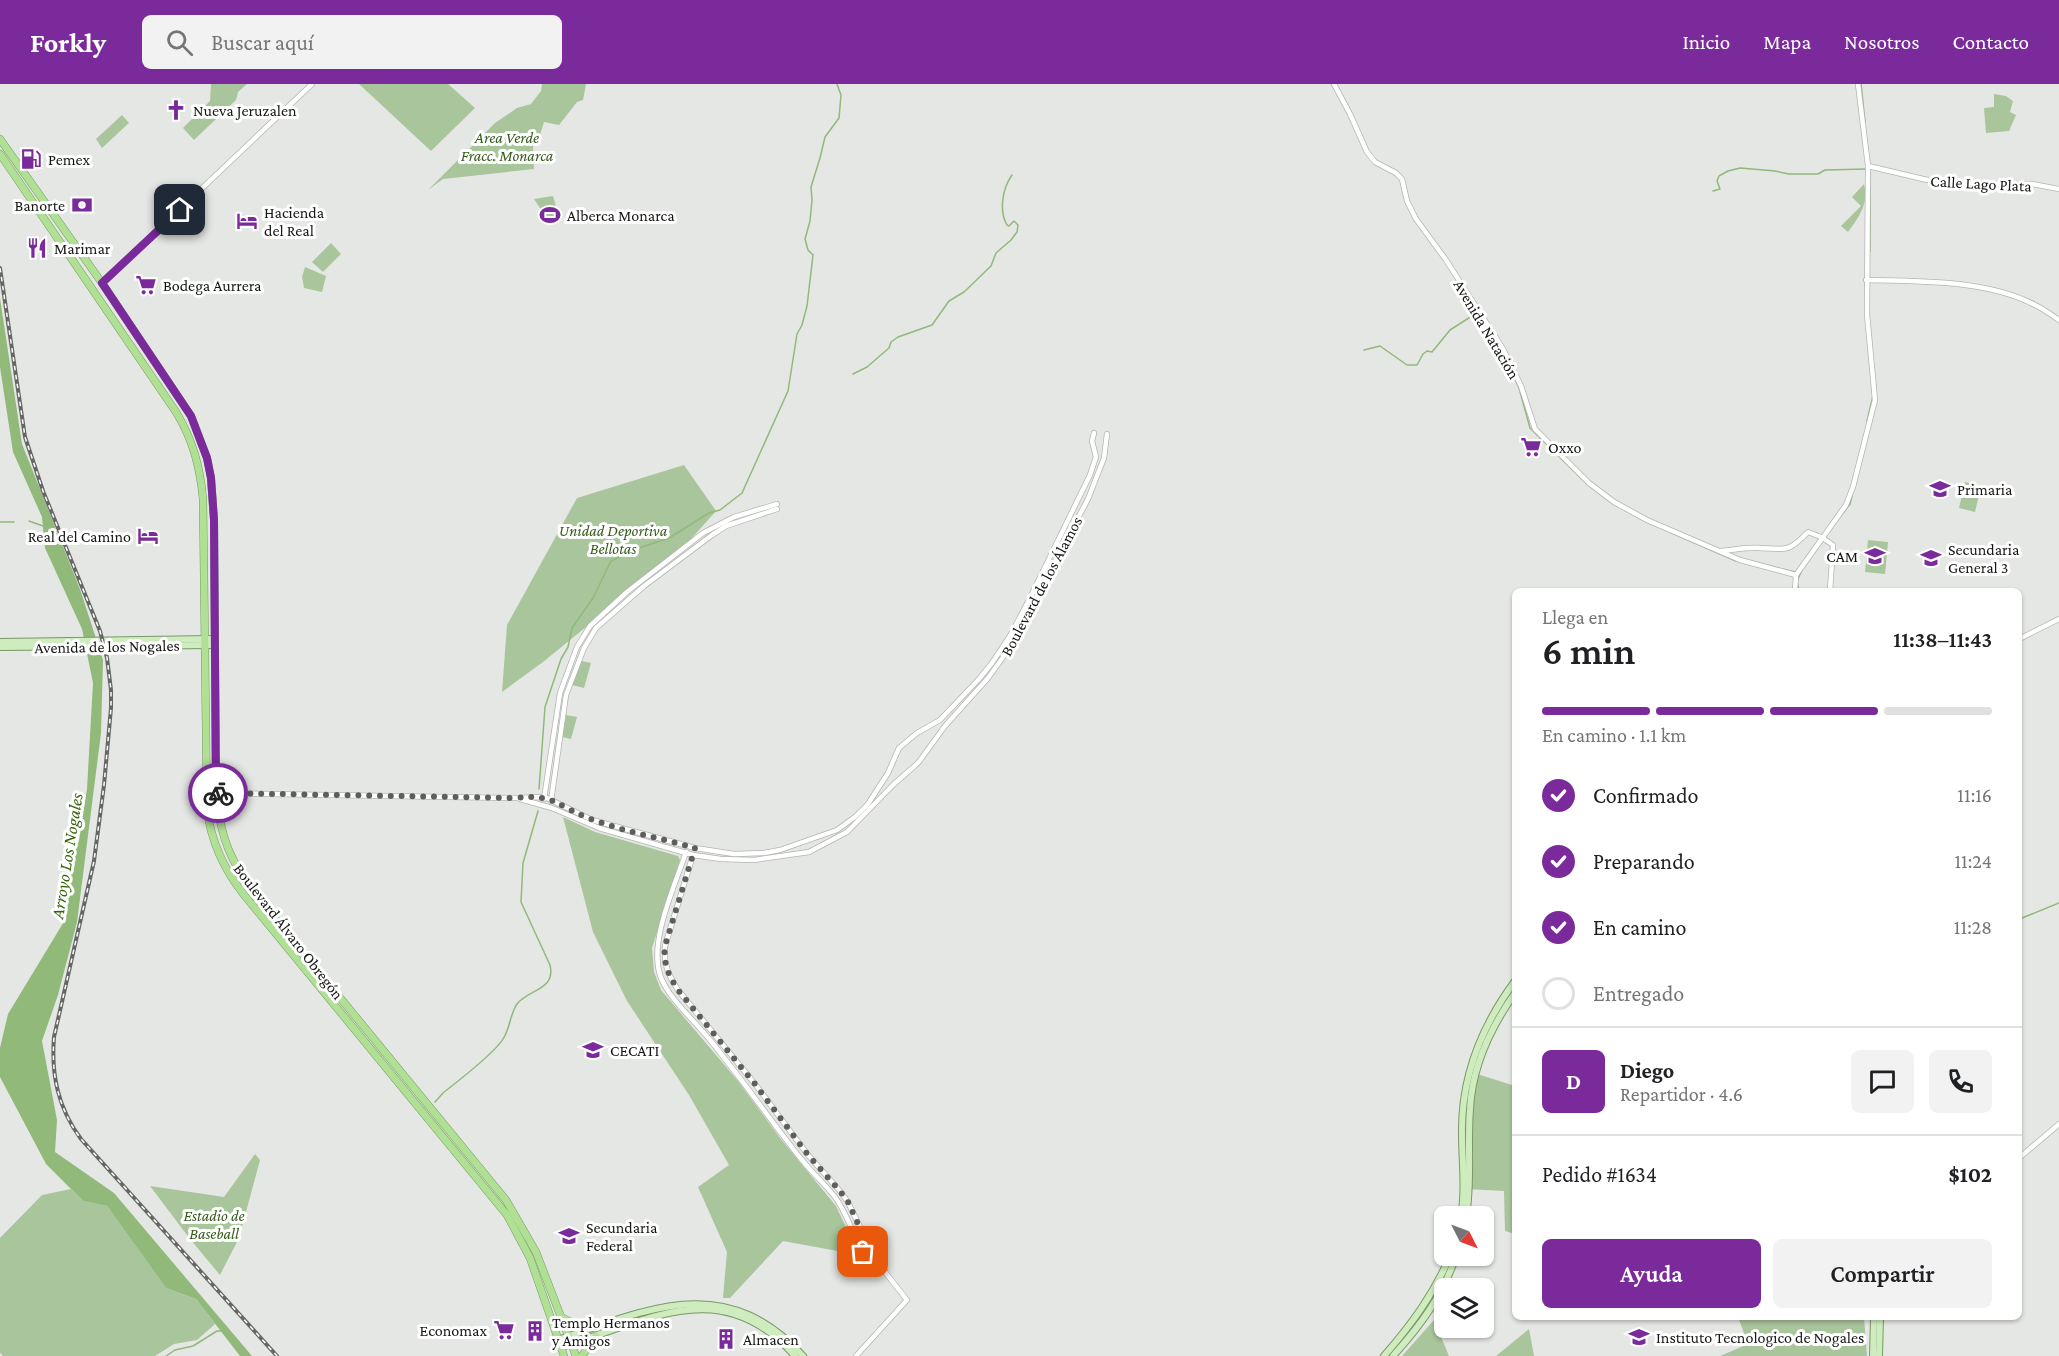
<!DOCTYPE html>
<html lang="es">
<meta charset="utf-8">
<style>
:root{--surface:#fff;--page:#f2f2f2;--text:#202124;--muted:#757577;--line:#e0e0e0;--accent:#7a2a9a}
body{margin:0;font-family:"Crimson Pro",serif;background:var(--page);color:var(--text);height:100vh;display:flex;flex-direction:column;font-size:22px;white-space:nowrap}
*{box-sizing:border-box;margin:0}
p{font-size:20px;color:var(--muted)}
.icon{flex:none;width:33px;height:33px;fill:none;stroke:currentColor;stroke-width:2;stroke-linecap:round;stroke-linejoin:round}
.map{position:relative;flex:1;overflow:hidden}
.sheet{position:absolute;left:1512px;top:504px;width:510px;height:732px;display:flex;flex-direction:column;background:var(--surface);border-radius:9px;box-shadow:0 2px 4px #0004}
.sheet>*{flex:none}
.needle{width:39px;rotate:132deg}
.controls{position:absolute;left:1434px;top:1122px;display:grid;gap:12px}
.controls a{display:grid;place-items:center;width:60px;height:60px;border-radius:9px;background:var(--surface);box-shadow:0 2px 4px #0004;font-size:30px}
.pin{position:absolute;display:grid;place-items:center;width:51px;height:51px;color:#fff;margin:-26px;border-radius:12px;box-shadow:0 3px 9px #0006}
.courier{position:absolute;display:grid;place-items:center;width:60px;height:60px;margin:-30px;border:4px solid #7a2a9a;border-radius:50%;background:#fff;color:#222;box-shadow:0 2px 8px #0007}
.summary em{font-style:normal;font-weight:600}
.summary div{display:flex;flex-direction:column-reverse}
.summary{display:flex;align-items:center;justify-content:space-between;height:102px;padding:0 30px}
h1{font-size:39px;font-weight:600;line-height:45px}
.bar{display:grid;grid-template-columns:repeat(4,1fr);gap:9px 6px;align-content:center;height:72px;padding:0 30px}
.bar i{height:8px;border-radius:4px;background:var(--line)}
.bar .on{background:var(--accent)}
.bar p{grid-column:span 4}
.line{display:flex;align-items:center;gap:15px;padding:0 30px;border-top:2px solid var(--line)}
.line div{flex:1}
.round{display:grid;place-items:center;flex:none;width:63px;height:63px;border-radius:9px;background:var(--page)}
ol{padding:0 30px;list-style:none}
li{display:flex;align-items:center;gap:18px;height:66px}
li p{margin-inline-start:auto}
li .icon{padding:6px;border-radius:50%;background:var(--accent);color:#fff;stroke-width:4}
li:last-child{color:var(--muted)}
li i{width:33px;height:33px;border:3px solid var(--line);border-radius:50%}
.primary-button{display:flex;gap:12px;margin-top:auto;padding:12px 30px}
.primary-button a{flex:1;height:69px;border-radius:9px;background:var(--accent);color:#fff;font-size:24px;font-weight:600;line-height:69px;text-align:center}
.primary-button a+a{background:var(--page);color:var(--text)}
header{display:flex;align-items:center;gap:36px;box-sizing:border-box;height:84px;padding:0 30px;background:var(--accent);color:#fff}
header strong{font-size:28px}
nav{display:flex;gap:33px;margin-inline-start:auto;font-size:21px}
.search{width:420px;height:54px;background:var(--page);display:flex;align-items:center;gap:15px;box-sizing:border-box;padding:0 21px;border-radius:9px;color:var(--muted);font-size:22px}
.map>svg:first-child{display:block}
.green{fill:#a9c59b}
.water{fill:#91b97a}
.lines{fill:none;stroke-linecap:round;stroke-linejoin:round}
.stream{stroke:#91b97a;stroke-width:1.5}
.minor-casing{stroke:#b3b5b2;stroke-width:6}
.major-casing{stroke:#799967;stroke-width:8}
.highway-casing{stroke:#799967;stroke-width:8}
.minor{stroke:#fff;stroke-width:4.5}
.major{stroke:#cfecbe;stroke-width:6}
.highway{stroke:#afe093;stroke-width:7}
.rail-casing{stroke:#666665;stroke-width:4}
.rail{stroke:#fff;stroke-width:1.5;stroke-dasharray:4.5;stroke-linecap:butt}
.done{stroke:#5e5f5d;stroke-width:6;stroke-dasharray:0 10.8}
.route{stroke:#7a2a9a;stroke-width:8}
.labels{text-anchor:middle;stroke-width:6;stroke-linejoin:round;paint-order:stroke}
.poi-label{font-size:16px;fill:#161615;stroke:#fff;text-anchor:start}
.park-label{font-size:16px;font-style:italic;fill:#365c1c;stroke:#fff}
.street-label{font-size:16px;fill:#161615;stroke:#fff}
.water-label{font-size:18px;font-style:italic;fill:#36660a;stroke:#fff}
</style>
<header>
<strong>Forkly</strong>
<div class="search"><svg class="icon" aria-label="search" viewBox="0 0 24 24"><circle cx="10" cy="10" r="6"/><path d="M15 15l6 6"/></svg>Buscar aquí</div>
<nav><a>Inicio</a><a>Mapa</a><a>Nosotros</a><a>Contacto</a></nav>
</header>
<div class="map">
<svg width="2059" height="1272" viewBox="0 0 2059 1272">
<rect width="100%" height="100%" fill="#e5e7e4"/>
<g class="green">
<path d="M211,0H247L238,8L236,16L194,56L183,44L210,17Z"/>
<path d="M359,0H448L475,24L431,67Z"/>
<path d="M542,0H586L583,16L577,18L559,41L544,38L538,57L533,61L534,85L443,95L428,106L495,39L517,24L531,20L541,7Z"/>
<path d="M1994,10L2006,12L2013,17L2010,28L2016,31L2009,47L1986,49L1984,24L1994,23Z"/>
<path d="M122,31L129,39L102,64L96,55Z"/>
<path d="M1864,100C1869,120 1859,133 1848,148L1841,142L1861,122L1852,113Z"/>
<path d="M553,112L558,130L556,136L550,139L534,115Z"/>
<path d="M331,159L341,170L323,188L312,178Z"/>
<path d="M305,183L326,192L322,208L304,204L302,193Z"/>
<path d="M684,381L716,427L683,464L543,578L502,608L507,541L577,414Z"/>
<path d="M1965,398L1981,402L1975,428L1959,424Z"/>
<path d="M1868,456L1888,458L1885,490L1865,488Z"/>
<path d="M582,577L591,579L584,604L572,601Z"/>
<path d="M566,631L577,633L571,655L562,653Z"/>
<path d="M563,733L595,748L678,772L680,776L652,864L654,888L661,906L738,997L780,1054L836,1122L852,1156L865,1177L863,1179L854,1170L783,1157L730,1214H723L727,1168L698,1103L729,1081L689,1011L627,917L593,848Z"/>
<path d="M1474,989L1515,1002V1150L1505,1147L1504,1107L1466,1105Z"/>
<path d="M255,1070L260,1076L239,1154L220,1191L190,1155L150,1102L224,1113Z"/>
<path d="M71,1105L83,1117L107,1122L166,1204L196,1215L215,1240L197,1256L174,1260L155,1272H3L0,1269V1154L42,1111Z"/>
<path d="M1738,1233H1864L1867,1272H1720L1748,1260Z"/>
<path d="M1434,1236L1449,1272H1402Z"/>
<path d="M1529,1245L1534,1272H1496Z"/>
</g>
<path class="water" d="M0,214L22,360L80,505L103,576L101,649L77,838L58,911L42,957L57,1036L55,1068L114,1109L252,1272H240L196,1215L166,1204L107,1122L83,1117L46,1080L0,993V964L8,930L65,836L64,792L79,757L87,705L93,599L82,545L45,464L42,433L13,368L0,283Z"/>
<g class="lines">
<g class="stream">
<path d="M1861,0L1865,38"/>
<path d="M1713,107L1720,105L1717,97L1719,92L1728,87L1740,84L1775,87L1789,90H1818L1825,86L1866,85"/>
<path d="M1870,167V84"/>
<path d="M1466,213L1494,255"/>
<path d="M1364,266L1380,262L1407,281H1417L1423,270L1427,267L1432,268L1450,246L1475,230"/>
<path d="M1507,277L1519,304L1530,344L1587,400"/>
<path d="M853,290L867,283L889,264L891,258L898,253L932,241L949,217L964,208L991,182L996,169L1011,156L1017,148L1018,141L1014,137L1009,142L1007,141C999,127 1002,105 1012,91"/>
<path d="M1867,337L1873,312"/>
<path d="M1843,429L1850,420L1852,412"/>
<path d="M29,437L43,442"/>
<path d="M0,438H14"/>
<path d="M1672,449L1736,477"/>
<path d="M1782,485L1795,488"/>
<path d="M1799,507L1797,497L1802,486"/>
<path d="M539,705L545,623L561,575L568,563L572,544L593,514L611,477L633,466L669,454L709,429L720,426L742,409L788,307L797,250L802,241L807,222L813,171L808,166L805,155L810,137L812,116L811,103L820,74L825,53L839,34L841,11L837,0"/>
<path d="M2019,842L2022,834L2059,819"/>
<path d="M435,1018L443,1009C458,997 495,969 503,955C510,945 510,930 517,920C529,905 556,906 550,881L521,818L523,779L538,727"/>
<path d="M166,1272L175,1266L193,1262L217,1247H221"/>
</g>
<g class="minor-casing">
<g id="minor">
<path d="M1334,0L1350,30L1367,68L1375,78L1396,89L1402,95L1407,117L1416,135L1446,176L1503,265L1521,302L1535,345L1589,399L1614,418L1647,436L1740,476L1796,491"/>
<path d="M1868,82L1940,99L2032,100L2059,105"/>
<path d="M1866,196C1919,197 1988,196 2035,221C2044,225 2051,231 2059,236"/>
<path d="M102,199L312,0"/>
<path d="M1721,467C1733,466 1747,463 1760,464C1786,465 1788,469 1808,448L1821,453L1833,461L1830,507"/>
<path d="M1795,507L1796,491L1846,421L1853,403L1875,316L1867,230L1868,82L1858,0"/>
<path d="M2019,555L2059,535"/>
<path d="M216,709L517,714L545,713L592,736L695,764L734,770L764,769L780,766L837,746L855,733L868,720L888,689L899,664L917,649L940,636L979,595L992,579L1010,552L1028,518L1090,391L1096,373L1092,357L1094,349"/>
<path d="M520,715L552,724L599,744L693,771L721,775L754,776L809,768L847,748L894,700L918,679L945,642L988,594L1009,565L1088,415L1104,374L1107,350"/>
<path d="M544,715L560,609L577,563L590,542L627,508L703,449L734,433L777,420"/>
<path d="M551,717L566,611L584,564L596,544L644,502L712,451L726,442L777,425"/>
<path d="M686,768C675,802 649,856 660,891C667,913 695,937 710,956C742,995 770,1036 802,1076C812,1089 825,1100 835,1113C853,1137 856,1173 885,1188"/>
<path d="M693,771L665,862C663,880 669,892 678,906L755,1000L808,1071L840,1107L848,1118L869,1162L881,1178L885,1188L907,1216L856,1272"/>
<path d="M2019,1074L2059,1040"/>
</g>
</g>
<g class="major-casing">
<g id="major">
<path d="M0,558L213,555"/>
<path d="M0,563L214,561"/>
<path d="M1461,1132C1466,1106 1462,1077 1462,1050C1461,993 1481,943 1515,897"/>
<path d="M1466,1132C1472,1097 1467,1061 1470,1025C1472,983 1491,943 1515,909"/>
<path d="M558,1256C650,1224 726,1188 803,1272"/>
<path d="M561,1263C646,1238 722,1188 795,1272"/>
<path d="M1384,1272C1411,1241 1434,1210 1450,1172"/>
<path d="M1393,1272C1421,1241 1443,1211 1456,1172"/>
<path d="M1873,1272L1874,1233"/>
<path d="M1879,1272L1880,1233"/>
</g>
</g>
<g class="highway-casing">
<g id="highway">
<path d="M0,55L102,199L191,332L207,374L211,394L214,436L216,714C222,756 230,776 255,810L506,1116L536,1168L576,1272"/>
<path d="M0,70L176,328C193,356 200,383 203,415L207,725C211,758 224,786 245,812L507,1131L530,1174L564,1272"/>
<path d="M563,1234L577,1241L593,1243"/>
<path d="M582,1272L596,1252"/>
</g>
</g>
<use href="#minor" class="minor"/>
<use href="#major" class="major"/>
<use href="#highway" class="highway"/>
<g class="rail-casing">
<path id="rail" d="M0,184L25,353L43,407L100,547L107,574L111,606V624L104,701L94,777L54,953C51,991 58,1024 81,1055L277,1272"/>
</g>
<use href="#rail" class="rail"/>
</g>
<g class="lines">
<path class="done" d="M218,709L517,714C554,709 560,724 591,735C625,748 661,754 695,764L665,862C663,880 669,892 678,906L755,1000L808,1071L840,1107L848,1118L865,1155L881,1178L885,1188L876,1183L863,1168"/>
<path class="route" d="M180,126L102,199L191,332L207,374L211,394L214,436L216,709H218"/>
</g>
<defs>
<g id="church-bare" transform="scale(1.62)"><path d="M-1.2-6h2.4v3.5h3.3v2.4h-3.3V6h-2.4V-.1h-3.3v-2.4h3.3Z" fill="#7a2a9a" stroke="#fff" stroke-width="2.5" paint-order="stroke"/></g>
<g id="fuel-bare" transform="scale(1.62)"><path d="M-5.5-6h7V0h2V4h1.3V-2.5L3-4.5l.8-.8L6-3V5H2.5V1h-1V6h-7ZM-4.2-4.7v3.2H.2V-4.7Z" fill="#7a2a9a" stroke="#fff" stroke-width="2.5" paint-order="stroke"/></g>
<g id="bank-bare" transform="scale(1.62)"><path d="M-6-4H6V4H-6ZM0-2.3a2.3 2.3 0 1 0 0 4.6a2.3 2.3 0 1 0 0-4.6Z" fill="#7a2a9a" stroke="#fff" stroke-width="2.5" paint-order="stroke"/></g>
<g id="stadium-bare" transform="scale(1.62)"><path d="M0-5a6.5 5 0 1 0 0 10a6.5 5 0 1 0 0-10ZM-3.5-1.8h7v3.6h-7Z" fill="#7a2a9a" stroke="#fff" stroke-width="2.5" paint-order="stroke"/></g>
<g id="hotel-bare" transform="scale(1.62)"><path d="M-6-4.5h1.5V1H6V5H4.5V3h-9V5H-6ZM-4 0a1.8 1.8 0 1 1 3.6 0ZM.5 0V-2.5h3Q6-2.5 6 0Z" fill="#7a2a9a" stroke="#fff" stroke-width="2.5" paint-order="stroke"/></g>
<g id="restaurant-bare" transform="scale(1.62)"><path d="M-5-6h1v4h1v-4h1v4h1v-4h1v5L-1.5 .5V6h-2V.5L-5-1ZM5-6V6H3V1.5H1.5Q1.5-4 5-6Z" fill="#7a2a9a" stroke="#fff" stroke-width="2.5" paint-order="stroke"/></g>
<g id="supermarket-bare" transform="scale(1.62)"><path d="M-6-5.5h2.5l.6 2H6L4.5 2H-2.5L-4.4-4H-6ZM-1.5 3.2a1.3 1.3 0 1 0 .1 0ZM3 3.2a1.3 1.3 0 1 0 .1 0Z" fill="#7a2a9a" stroke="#fff" stroke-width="2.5" paint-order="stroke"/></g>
<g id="school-bare" transform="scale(1.62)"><path d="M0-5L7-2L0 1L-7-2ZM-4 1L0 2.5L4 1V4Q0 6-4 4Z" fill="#7a2a9a" stroke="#fff" stroke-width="2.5" paint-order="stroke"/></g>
<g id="building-bare" transform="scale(1.62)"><path d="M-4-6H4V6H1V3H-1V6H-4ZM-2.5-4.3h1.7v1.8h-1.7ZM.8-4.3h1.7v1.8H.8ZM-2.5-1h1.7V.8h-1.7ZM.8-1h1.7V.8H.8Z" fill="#7a2a9a" stroke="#fff" stroke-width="2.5" paint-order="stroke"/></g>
<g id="university-bare" transform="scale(1.62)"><path d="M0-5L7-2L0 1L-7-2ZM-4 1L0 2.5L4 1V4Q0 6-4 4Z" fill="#7a2a9a" stroke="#fff" stroke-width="2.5" paint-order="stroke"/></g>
</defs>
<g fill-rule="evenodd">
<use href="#church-bare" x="176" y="26"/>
<use href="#fuel-bare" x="31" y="75"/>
<use href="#bank-bare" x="82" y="121"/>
<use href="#stadium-bare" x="550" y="131"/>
<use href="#hotel-bare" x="247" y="137"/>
<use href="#restaurant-bare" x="37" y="164"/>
<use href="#supermarket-bare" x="146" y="201"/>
<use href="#supermarket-bare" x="1531" y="363"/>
<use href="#school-bare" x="1940" y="405"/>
<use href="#hotel-bare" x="148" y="452"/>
<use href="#school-bare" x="1875" y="472"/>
<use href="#school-bare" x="1931" y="474"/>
<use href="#school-bare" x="593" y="966"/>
<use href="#school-bare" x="569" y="1152"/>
<use href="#supermarket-bare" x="504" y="1246"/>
<use href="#building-bare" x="535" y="1247"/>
<use href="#university-bare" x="1639" y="1253"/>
<use href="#building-bare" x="726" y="1255"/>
</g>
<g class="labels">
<g class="poi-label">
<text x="193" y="32">Nueva Jeruzalen</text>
<text x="48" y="81">Pemex</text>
<text x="65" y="127" text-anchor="end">Banorte</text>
<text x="264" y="134">Hacienda<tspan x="264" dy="18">del Real</tspan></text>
<text x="567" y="137">Alberca Monarca</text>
<text x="54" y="170">Marimar</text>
<text x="163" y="207">Bodega Aurrera</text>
<text x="1548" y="369">Oxxo</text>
<text x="1957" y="411">Primaria</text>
<text x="131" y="458" text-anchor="end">Real del Camino</text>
<text x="1948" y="471">Secundaria<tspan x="1948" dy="18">General 3</tspan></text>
<text x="1858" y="478" text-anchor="end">CAM</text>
<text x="610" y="972">CECATI</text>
<text x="586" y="1149">Secundaria<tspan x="586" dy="18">Federal</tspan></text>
<text x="552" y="1244">Templo Hermanos<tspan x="552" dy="18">y Amigos</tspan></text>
<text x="487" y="1252" text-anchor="end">Economax</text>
<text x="1656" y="1259">Instituto Tecnologico de Nogales</text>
<text x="743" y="1261">Almacen</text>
</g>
<g class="park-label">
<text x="507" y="59">Area Verde<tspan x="507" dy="18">Fracc. Monarca</tspan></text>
<text x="613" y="452">Unidad Deportiva<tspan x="613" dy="18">Bellotas</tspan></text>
<text x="214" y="1137">Estadio de<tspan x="214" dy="18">Baseball</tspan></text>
</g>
<g class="street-label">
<text transform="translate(1981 99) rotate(3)" y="6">Calle Lago Plata</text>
<text transform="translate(1487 245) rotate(59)" y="6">Avenida Natación</text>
<text transform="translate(1041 502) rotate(-62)" y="6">Boulevard de los Álamos</text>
<text transform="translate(107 562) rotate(-1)" y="6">Avenida de los Nogales</text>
<text transform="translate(289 847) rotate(52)" y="6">Boulevard Álvaro Obregón</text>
</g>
<g class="water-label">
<text transform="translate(67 772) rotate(-81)" y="6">Arroyo Los Nogales</text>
</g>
</g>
</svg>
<div class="controls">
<a><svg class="needle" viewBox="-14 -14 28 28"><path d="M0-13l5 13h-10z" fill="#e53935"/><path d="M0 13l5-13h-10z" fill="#757577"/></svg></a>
<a><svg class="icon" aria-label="layers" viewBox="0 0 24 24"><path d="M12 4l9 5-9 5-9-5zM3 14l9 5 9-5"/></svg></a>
</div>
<div class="pin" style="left:863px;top:1168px;background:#ea580c"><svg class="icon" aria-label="bag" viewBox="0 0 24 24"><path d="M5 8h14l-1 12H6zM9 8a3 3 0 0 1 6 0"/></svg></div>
<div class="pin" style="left:180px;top:126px;background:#1f2937"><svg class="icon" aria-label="home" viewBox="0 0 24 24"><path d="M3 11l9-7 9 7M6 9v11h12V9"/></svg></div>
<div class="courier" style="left:218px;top:709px"><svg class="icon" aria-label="bike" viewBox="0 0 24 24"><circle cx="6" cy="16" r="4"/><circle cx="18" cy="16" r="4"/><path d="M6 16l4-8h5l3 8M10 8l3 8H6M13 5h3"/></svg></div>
<section class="sheet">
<div class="summary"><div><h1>6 min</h1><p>Llega en</p></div><em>11:38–11:43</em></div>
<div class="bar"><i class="on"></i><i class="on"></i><i class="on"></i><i></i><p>En camino · 1.1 km</p></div>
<ol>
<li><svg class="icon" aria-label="check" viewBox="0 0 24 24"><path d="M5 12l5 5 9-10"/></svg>Confirmado<p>11:16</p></li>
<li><svg class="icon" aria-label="check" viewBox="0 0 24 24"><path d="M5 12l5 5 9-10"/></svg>Preparando<p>11:24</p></li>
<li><svg class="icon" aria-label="check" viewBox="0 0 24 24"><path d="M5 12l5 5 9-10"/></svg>En camino<p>11:28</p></li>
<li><i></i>Entregado</li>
</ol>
<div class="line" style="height:108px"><b class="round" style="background:var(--accent);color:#fff">D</b><div><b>Diego</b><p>Repartidor · 4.6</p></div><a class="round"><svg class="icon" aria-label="chat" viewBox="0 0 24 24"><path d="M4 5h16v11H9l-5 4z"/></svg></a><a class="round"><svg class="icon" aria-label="phone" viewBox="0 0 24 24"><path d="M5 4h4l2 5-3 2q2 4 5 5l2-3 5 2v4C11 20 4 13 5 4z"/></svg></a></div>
<div class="line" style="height:78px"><div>Pedido #1634</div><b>$102</b></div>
<div class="primary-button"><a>Ayuda</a><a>Compartir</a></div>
</section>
</div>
